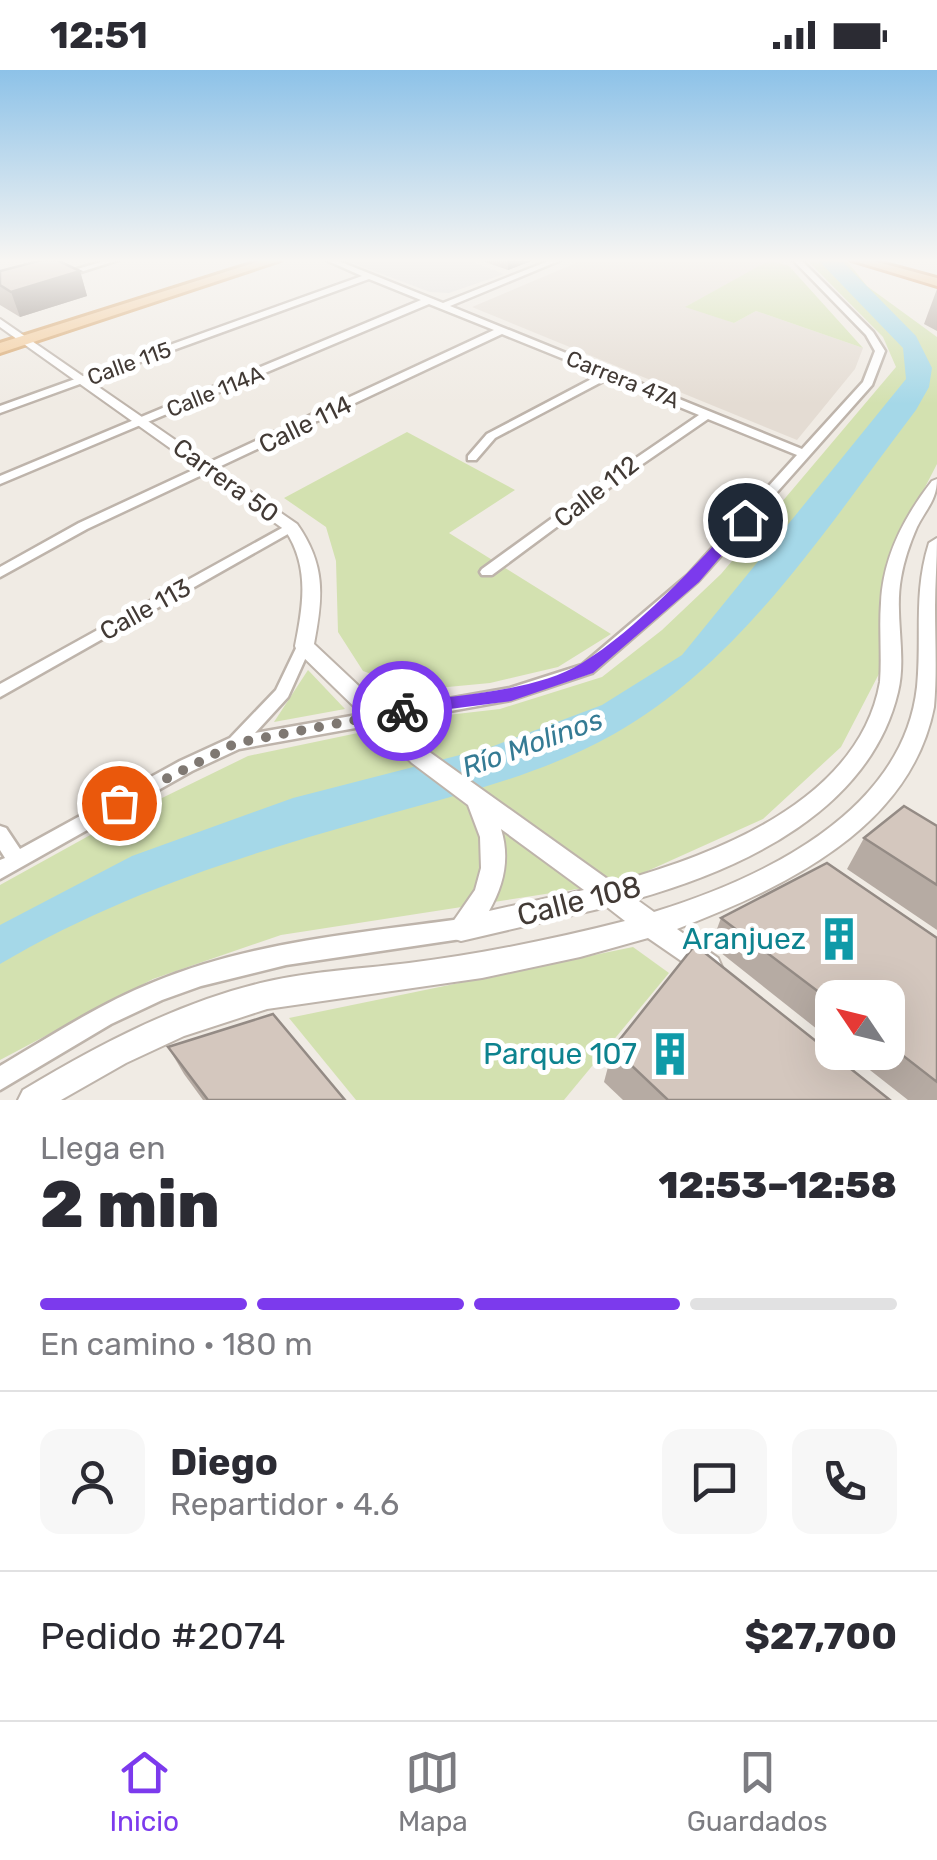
<!DOCTYPE html>
<html lang="es">
<meta charset="utf-8">
<style>
:root{--surface:#fff;--page:#f7f7f7;--text:#2b2b33;--muted:#7c7c81;--line:#e1e1e2;--accent:#7c3aed}
body{margin:0;font-family:Rubik,sans-serif;background:var(--page);color:var(--text);height:100vh;display:flex;flex-direction:column;font-size:38px;white-space:nowrap}
*{box-sizing:border-box;margin:0}
p{font-size:32px;color:var(--muted)}
.icon{flex:none;width:55px;height:55px;fill:none;stroke:currentColor;stroke-width:2;stroke-linecap:round;stroke-linejoin:round}
.map{position:relative;height:1030px;overflow:hidden}
.side{display:flex;flex-direction:column;background:var(--surface);flex:1}
.side>*{flex:none}
.needle{width:65px;rotate:305deg}
.controls{position:absolute;left:815px;top:910px;display:grid;gap:20px}
.controls a{display:grid;place-items:center;width:90px;height:90px;border-radius:20px;background:var(--surface);box-shadow:0 10px 40px #0002;font-size:50px}
.pin{position:absolute;display:grid;place-items:center;width:85px;height:85px;color:#fff;margin:-42px;border:5px solid #fff;border-radius:50%;box-shadow:0 2px 10px #0007}
.courier{position:absolute;display:grid;place-items:center;width:100px;height:100px;margin:-50px;border:8px solid #7c3aed;border-radius:50%;background:#fff;color:#222;box-shadow:0 2px 12px #0007}
.overview em{font-style:normal;font-weight:800}
.overview div{display:flex;flex-direction:column-reverse}
.overview{display:flex;align-items:center;justify-content:space-between;height:170px;padding:0 40px}
h1{font-size:65px;font-weight:800;line-height:75px}
.bar{display:grid;grid-template-columns:repeat(4,1fr);gap:15px 10px;align-content:center;height:120px;padding:0 40px}
.bar i{height:12px;border-radius:8px;background:var(--line)}
.bar .active{background:var(--accent)}
.bar p{grid-column:span 4}
.line{display:flex;align-items:center;gap:25px;padding:0 40px;border-top:2px solid var(--line)}
.line div{flex:1}
.round{display:grid;place-items:center;flex:none;width:105px;height:105px;border-radius:20px;background:var(--page)}
.status{display:flex;justify-content:space-between;align-items:center;height:70px;padding:0 50px;background:var(--surface);direction:ltr}
.status svg{height:28px;fill:currentColor}
.dock{display:flex;justify-content:space-around;align-items:center;height:140px;border-top:2px solid var(--line);background:var(--surface);font-size:28px;color:var(--muted)}
.dock a{display:grid;justify-items:center;gap:5px}
.dock .active{color:var(--accent)}
.map>svg:first-child{display:block}
.residential{fill:#e4dcd3}
.green{fill:#d3e1b0}
.parking{fill:#e1dedc}
.water{fill:#a5d8e8}
.lines{fill:none;stroke-linecap:round;stroke-linejoin:round}
.minor-casing{stroke:#beb4ab;stroke-width:5}
.tertiary-casing{stroke:#beb4ab;stroke-width:4}
.primary-casing{stroke:#d7a56b;stroke-width:6}
.trunk-casing{stroke:#cd8341;stroke-width:6}
.minor{fill:#fff;fill-rule:evenodd}
.tertiary{fill:#fff;fill-rule:evenodd}
.primary{fill:#f4cb99;fill-rule:evenodd}
.trunk{fill:#f2be84;fill-rule:evenodd}
.wall{fill:#b6aba3}
.shaded-wall{fill:#948b85}
.building{fill:#d4c7be;stroke:#948b85;stroke-width:2.5}
.route{fill:#7c3aed}
.done{stroke:#7f7872;stroke-width:10;stroke-dasharray:0 18}
.labels{text-anchor:middle;stroke-width:10;stroke-linejoin:round;paint-order:stroke}
.far-street-label{font-size:22px;fill:#423a35;stroke:#fff}
.street-label{font-size:25px;fill:#423a35;stroke:#fff}
.water-label{font-size:28px;font-style:italic;fill:#357b94;stroke:#fff}
.near-street-label{font-size:30px;fill:#423a35;stroke:#fff}
.near-culture-label{font-size:30px;fill:#0d838f;stroke:#fff;text-anchor:end}
</style>
<div class="status"><b>12:51</b><svg viewBox="0 0 49 12"><path d="M0 12V9h3v3zM5 12V6h3v6zM10 12V3h3v9zM15 12V0h3v12zM26 1h20v11H26zM47 4h2v5h-2z"/></svg></div>
<div class="map">
<svg width="937" height="1030" viewBox="0 0 937 1030">
<rect width="100%" height="100%" fill="#f0ebe4"/>
<path class="residential" d="M583,190H771L687,236L734,253L756,241L863,278L855,299L797,370L472,237Z"/>
<g class="green">
<path d="M770,190L789,196L863,278L756,241L734,253L685,237Z"/>
<path d="M807,190H846L867,216L937,267V394L889,487L882,598L841,677L763,749L623,812L281,865L153,909L0,990V815L121,748L248,686L439,646L500,639L602,607L662,560L721,504L896,297L883,267Z"/>
<path d="M407,362L515,420L449,463L611,564L558,597L490,613L416,620L363,601L338,562L336,491L326,457L284,428Z"/>
<path d="M308,600L345,639L274,652Z"/>
<path d="M633,877L669,903L564,1030H356L289,948Z"/>
</g>
<path class="parking" d="M345,190H468L504,204L449,223L430,222Z"/>
<path class="water" d="M818,190L843,192L916,266L932,298L929,317L916,340C829,454 743,591 614,664C538,707 448,727 365,751C237,787 115,826 0,894V855L132,786L293,728L491,677L602,635L682,585L906,309L903,278Z"/>
<g class="lines">
<g class="minor-casing">
<g id="minor">
<path d="M107,190H118L65,207L58,205Z"/>
<path d="M326,190H336L443,233L551,190H561L450,236L802,379L863,312L875,281L866,265L793,190H801L873,262L885,281L872,315L698,511L592,603L511,630L239,679L192,701L0,809V790L5,788L0,780V756L6,758L20,779L180,691L230,668L276,620L299,572H309L311,576L288,627L255,663L510,618L582,595L688,505L797,385L708,349L628,404L492,505H482L480,502L482,499L620,399L699,345L609,308L495,368L476,390H468V386L487,364L601,304L502,264L87,459L0,507V497L79,453L494,260L429,234L0,414V406L421,230L369,209L0,343V336L362,206Z"/>
<path d="M291,453L295,454L297,457L295,460L0,627V614Z"/>
<path d="M461,849L468,852L471,859L468,866L461,869L286,895L201,916L162,930L111,954L0,1020V996C51,966 99,934 154,912C251,872 358,863 461,849Z"/>
</g>
</g>
<g class="tertiary-casing">
<path id="tertiary" d="M0,249L297,454C326,495 323,527 314,574L428,681L613,813C715,785 859,731 880,612C882,585 879,559 881,533C883,487 904,447 932,411L937,409C937,430 926,439 917,457C910,473 904,490 901,508C894,546 907,585 898,622C870,740 743,799 636,829L654,842C761,809 903,743 917,617C922,566 913,524 929,473L937,468C937,491 935,514 935,537C935,570 937,604 934,637C910,760 782,818 677,859L718,888L722,897L718,906L709,910L648,868L580,887L482,908L267,939L184,966L126,993L61,1030H18L23,1020C98,975 179,932 265,912C312,901 361,899 409,893C481,884 554,869 625,851L607,837L461,871L452,868L448,859L475,820L481,798L480,767L468,735L412,693L297,581L295,576C303,536 310,497 285,460L0,257ZM501,759L584,820L489,841C504,815 510,788 501,759Z"/>
</g>
<g class="primary-casing">
<path id="primary" d="M263,190H281L0,283V273Z"/>
</g>
<g class="trunk-casing">
<path id="trunk" d="M851,190H870L937,208V216Z"/>
</g>
<use href="#minor" class="minor"/>
<use href="#tertiary" class="tertiary"/>
<use href="#primary" class="primary"/>
<use href="#trunk" class="trunk"/>
</g>
<g class="wall">
<path d="M479,190H534L508,200Z"/>
<path d="M0,201H80L87,226L20,247L0,235Z"/>
<path d="M937,219V261L924,254Z"/>
<path d="M937,756V860L847,799L864,768Z"/>
<path d="M721,848L937,868V1030H908L847,982H888V928H832V971L711,875Z"/>
<path d="M168,977L345,1030H203L184,1004Z"/>
<path d="M613,978L890,1030H623L604,1012Z"/>
</g>
<g class="shaded-wall">
<path d="M508,190H534L508,200Z"/>
<path d="M80,201L87,226L20,247L11,222Z"/>
</g>
<g class="building">
<path d="M42,190H57L80,201L11,222L0,215V201Z"/>
<path d="M904,736L937,756V815L864,768Z"/>
<path d="M827,793L937,868V1012L888,974V928H832V932L721,848Z"/>
<path d="M695,875L890,1030H668L613,978Z"/>
<path d="M273,944L345,1030H208L168,977Z"/>
</g>
<linearGradient id="sky" x2="0" y2="1"><stop stop-color="#8dc2e8"/><stop offset="0.57" stop-color="#f8f6f3"/><stop offset="1" stop-color="#f8f6f3" stop-opacity="0"/></linearGradient>
<rect width="937" height="334" fill="url(#sky)"/>
<path class="route" d="M740,447L752,450L699,512L593,603L511,631L395,646L393,641L402,633C456,625 535,622 582,593C635,561 698,493 740,447Z"/>
<g class="lines">
<path class="done" d="M119,733L236,673L402,641"/>
</g>
<defs>
<g id="building-bare" transform="scale(3.45)"><path d="M-4-6H4V6H1V3H-1V6H-4ZM-2.5-4.3h1.7v1.8h-1.7ZM.8-4.3h1.7v1.8H.8ZM-2.5-1h1.7V.8h-1.7ZM.8-1h1.7V.8H.8Z" fill="#0f9aa8" stroke="#fff" stroke-width="2.5" paint-order="stroke"/></g>
</defs>
<g fill-rule="evenodd">
<use href="#building-bare" x="839" y="869"/>
<use href="#building-bare" x="670" y="984"/>
</g>
<g class="labels">
<g class="far-street-label">
<text transform="translate(129 293) rotate(-20)" y="8">Calle 115</text>
<text transform="translate(623 309) rotate(22)" y="8">Carrera 47A</text>
<text transform="translate(215 321) rotate(-22)" y="8">Calle 114A</text>
</g>
<g class="street-label">
<text transform="translate(305 354) rotate(-26)" y="9">Calle 114</text>
<text transform="translate(226 410) rotate(36)" y="9">Carrera 50</text>
<text transform="translate(596 421) rotate(-38)" y="9">Calle 112</text>
<text transform="translate(145 539) rotate(-29)" y="9">Calle 113</text>
</g>
<g class="water-label">
<text transform="translate(532 673) rotate(-20)" y="10">Río Molinos</text>
</g>
<g class="near-street-label">
<text transform="translate(579 831) rotate(-14)" y="10">Calle 108</text>
</g>
<g class="near-culture-label">
<text x="806" y="879">Aranjuez</text>
<text x="637" y="994">Parque 107</text>
</g>
</g>
</svg>
<div class="controls">
<a><svg class="needle" viewBox="-14 -14 28 28"><path d="M0-13l5 13h-10z" fill="#e53935"/><path d="M0 13l5-13h-10z" fill="#7c7c81"/></svg></a>
</div>
<div class="pin" style="left:119px;top:733px;background:#ea580c"><svg class="icon" aria-label="bag" viewBox="0 0 24 24"><path d="M5 8h14l-1 12H6zM9 8a3 3 0 0 1 6 0"/></svg></div>
<div class="pin" style="left:745px;top:450px;background:#1f2937"><svg class="icon" aria-label="home" viewBox="0 0 24 24"><path d="M3 11l9-7 9 7M6 9v11h12V9"/></svg></div>
<div class="courier" style="left:402px;top:641px"><svg class="icon" aria-label="bike" viewBox="0 0 24 24"><circle cx="6" cy="16" r="4"/><circle cx="18" cy="16" r="4"/><path d="M6 16l4-8h5l3 8M10 8l3 8H6M13 5h3"/></svg></div>
</div>
<section class="side">
<div class="overview"><div><h1>2 min</h1><p>Llega en</p></div><em>12:53–12:58</em></div>
<div class="bar"><i class="active"></i><i class="active"></i><i class="active"></i><i></i><p>En camino · 180 m</p></div>
<div class="line" style="height:180px"><a class="round"><svg class="icon" aria-label="person" viewBox="0 0 24 24"><circle cx="12" cy="8" r="4"/><path d="M4 21q1-7 8-7t8 7"/></svg></a><div><b>Diego</b><p>Repartidor · 4.6</p></div><a class="round"><svg class="icon" aria-label="chat" viewBox="0 0 24 24"><path d="M4 5h16v11H9l-5 4z"/></svg></a><a class="round"><svg class="icon" aria-label="phone" viewBox="0 0 24 24"><path d="M5 4h4l2 5-3 2q2 4 5 5l2-3 5 2v4C11 20 4 13 5 4z"/></svg></a></div>
<div class="line" style="height:130px"><div>Pedido #2074</div><b>$27,700</b></div>
</section>
<nav class="dock">
<a class="active"><svg class="icon" aria-label="home" viewBox="0 0 24 24"><path d="M3 11l9-7 9 7M6 9v11h12V9"/></svg>Inicio</a>
<a><svg class="icon" aria-label="map" viewBox="0 0 24 24"><path d="M3 6l6-2 6 2 6-2v14l-6 2-6-2-6 2zM9 4v14M15 6v14"/></svg>Mapa</a>
<a><svg class="icon" aria-label="saved" viewBox="0 0 24 24"><path d="M7 4h10v16l-5-4-5 4z"/></svg>Guardados</a>
</nav>
